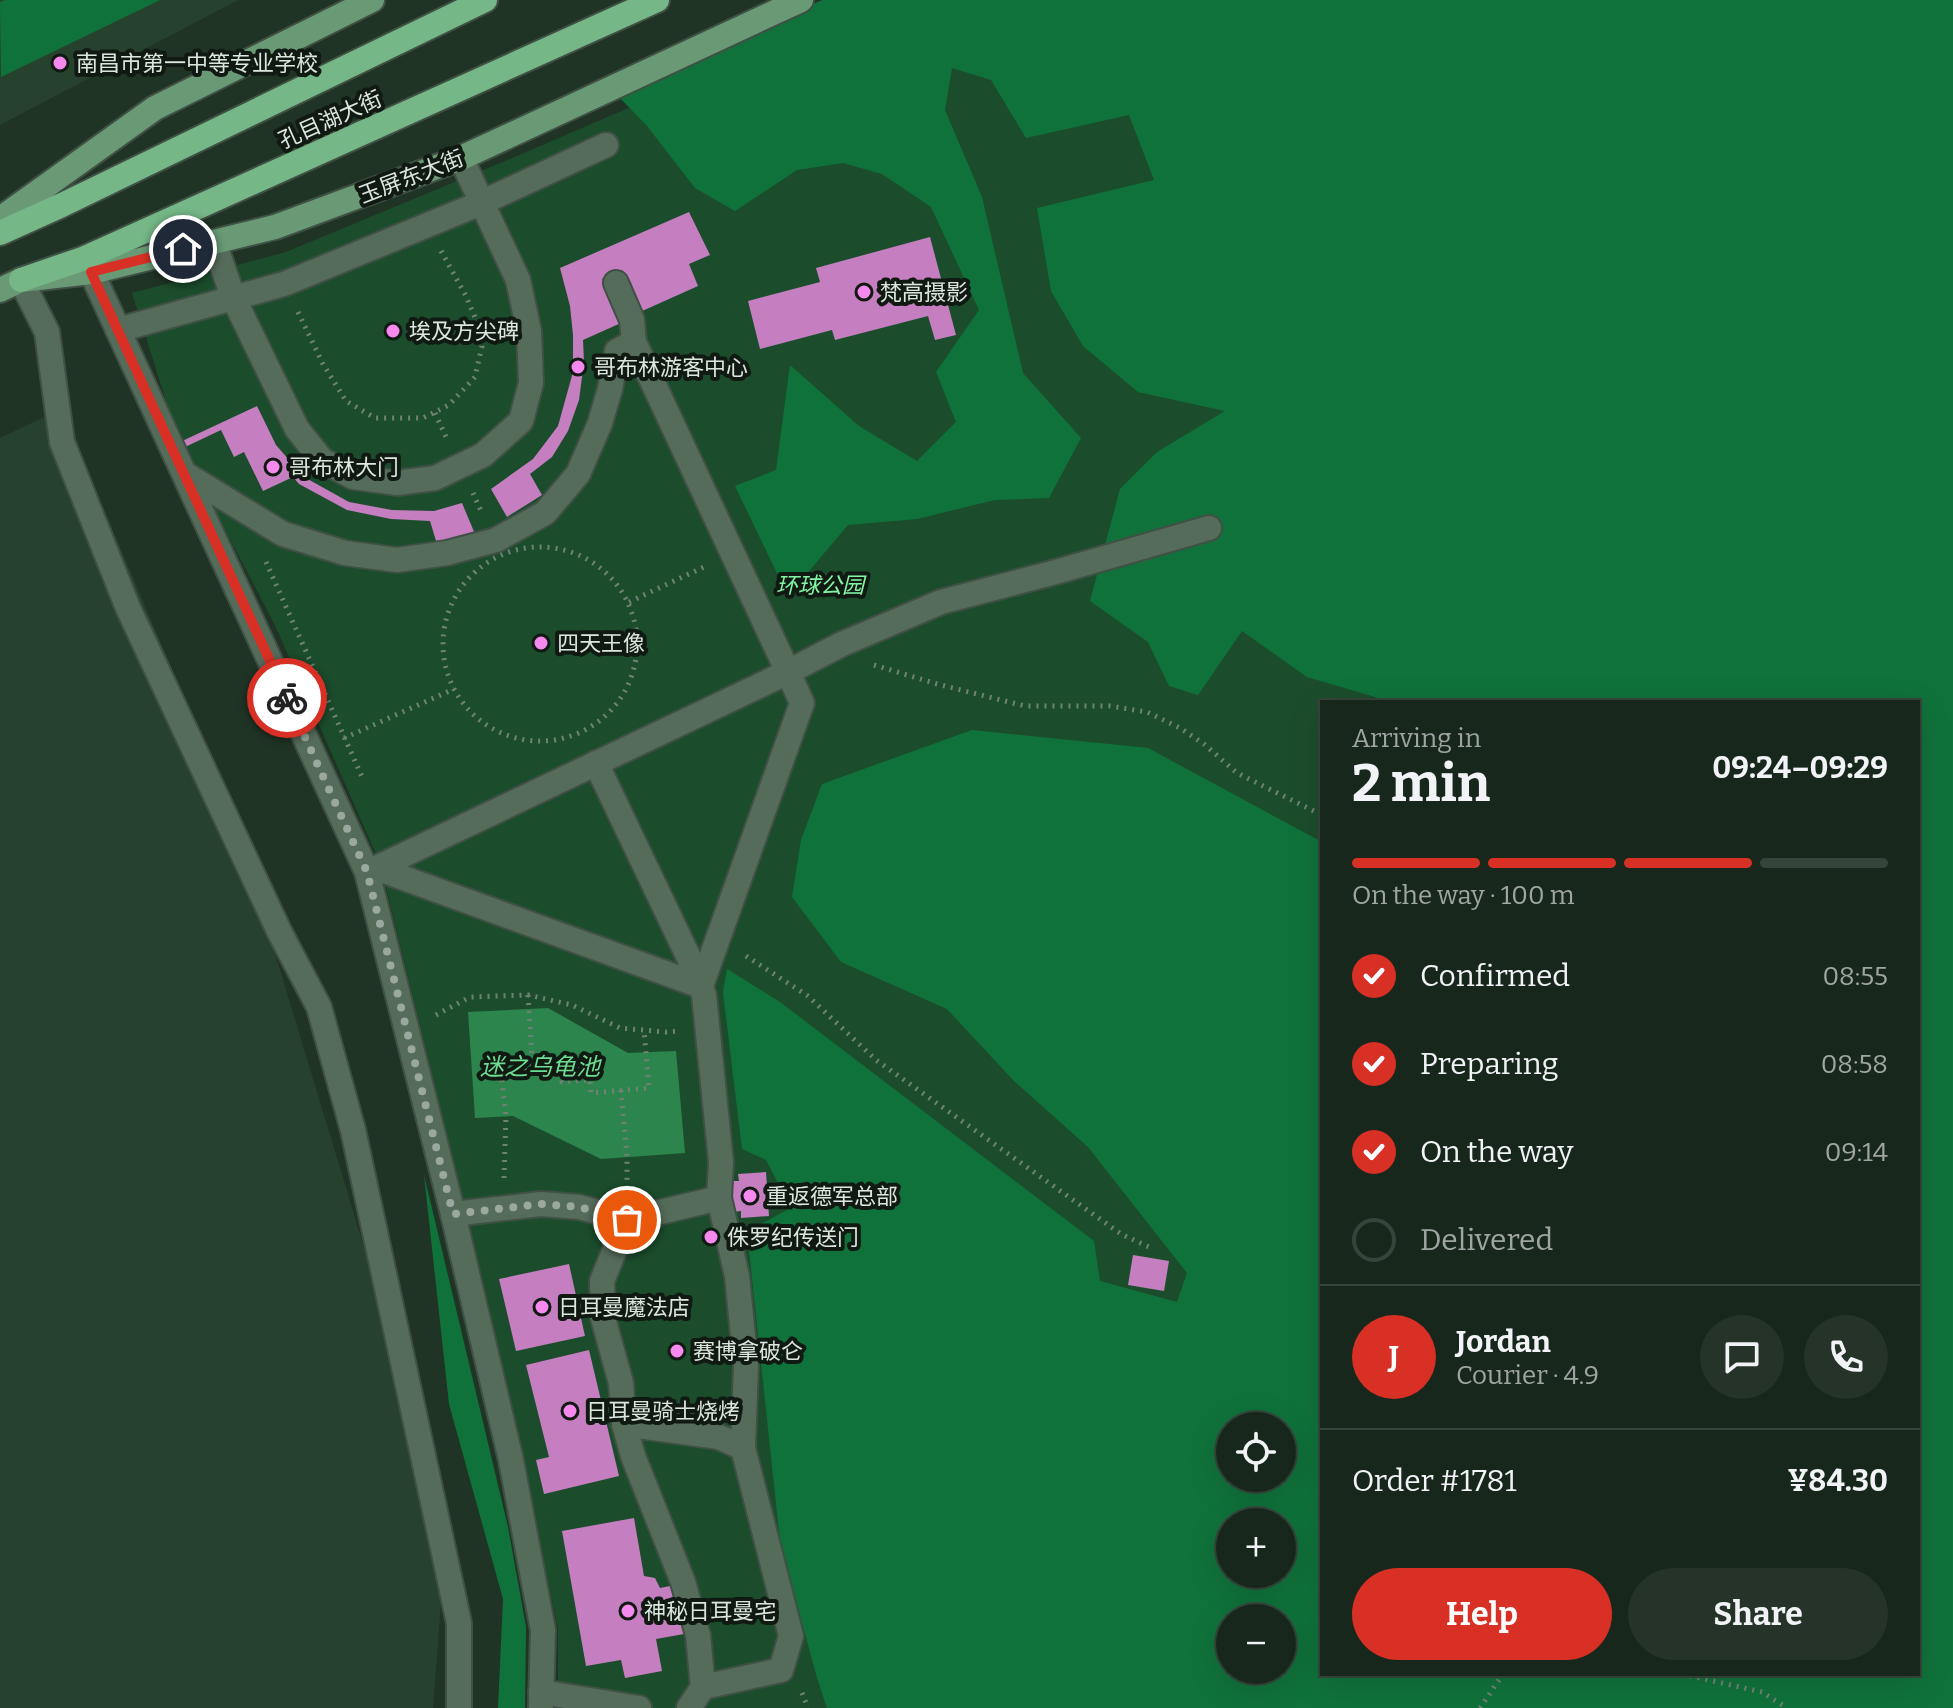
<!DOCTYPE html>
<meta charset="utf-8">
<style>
:root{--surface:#18271c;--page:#253329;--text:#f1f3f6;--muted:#9fa5a3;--line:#36443b;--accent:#d93025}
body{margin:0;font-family:Bitter,"Noto Sans SC",serif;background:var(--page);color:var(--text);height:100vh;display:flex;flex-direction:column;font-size:30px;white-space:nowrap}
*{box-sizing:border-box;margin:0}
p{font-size:26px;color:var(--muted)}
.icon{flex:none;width:44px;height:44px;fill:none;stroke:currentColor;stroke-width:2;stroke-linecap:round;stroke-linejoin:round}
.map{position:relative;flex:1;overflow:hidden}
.drawer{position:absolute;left:1320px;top:700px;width:600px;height:976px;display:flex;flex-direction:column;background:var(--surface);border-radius:0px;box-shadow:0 8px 32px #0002,0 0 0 2px var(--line)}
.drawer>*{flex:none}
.buttons{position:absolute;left:1216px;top:1412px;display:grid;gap:16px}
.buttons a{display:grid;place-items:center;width:80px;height:80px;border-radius:50%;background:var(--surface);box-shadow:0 8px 32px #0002,0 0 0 2px var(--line);font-size:40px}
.pin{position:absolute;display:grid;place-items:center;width:68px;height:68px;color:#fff;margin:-34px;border:4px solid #fff;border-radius:50%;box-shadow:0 2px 8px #0007}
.courier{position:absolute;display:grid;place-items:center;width:80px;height:80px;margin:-40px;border:6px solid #d93025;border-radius:50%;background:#fff;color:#222;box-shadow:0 2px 10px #0007}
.headline em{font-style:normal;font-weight:700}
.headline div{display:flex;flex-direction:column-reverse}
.headline{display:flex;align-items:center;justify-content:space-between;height:136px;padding:0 32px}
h1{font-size:52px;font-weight:700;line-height:60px}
.bar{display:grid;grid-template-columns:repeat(4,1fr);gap:12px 8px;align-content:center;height:96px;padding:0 32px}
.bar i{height:10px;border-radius:6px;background:var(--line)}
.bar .active{background:var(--accent)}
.bar p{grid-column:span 4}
.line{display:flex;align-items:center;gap:20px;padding:0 32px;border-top:2px solid var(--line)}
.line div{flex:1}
.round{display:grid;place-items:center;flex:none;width:84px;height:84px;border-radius:42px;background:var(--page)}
ol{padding:0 32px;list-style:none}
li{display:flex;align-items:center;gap:24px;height:88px}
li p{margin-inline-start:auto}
li .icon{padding:8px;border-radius:50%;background:var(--accent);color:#fff;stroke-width:4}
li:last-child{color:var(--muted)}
li i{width:44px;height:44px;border:4px solid var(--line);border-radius:50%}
.primary-button{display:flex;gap:16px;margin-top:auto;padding:16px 32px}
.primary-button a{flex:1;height:92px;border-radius:48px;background:var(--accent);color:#fff;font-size:32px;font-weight:700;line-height:92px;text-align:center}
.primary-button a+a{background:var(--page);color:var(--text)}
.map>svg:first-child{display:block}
.built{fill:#27412f}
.green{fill:#1b4d2c;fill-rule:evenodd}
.forest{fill:#10723b;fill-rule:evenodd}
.water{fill:#2c854d}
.building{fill:#c57ebf}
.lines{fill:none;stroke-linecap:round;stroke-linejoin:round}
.minor-casing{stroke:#3f5044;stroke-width:28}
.major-casing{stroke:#3f5044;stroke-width:28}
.highway-casing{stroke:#3f5044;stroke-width:28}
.path{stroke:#718275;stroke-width:5;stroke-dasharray:2 6;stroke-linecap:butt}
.minor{stroke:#566c5b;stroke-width:24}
.major{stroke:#699975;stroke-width:24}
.highway{stroke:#75b787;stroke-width:24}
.done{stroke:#9aa89d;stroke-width:8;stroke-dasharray:0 14.4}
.route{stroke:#d93025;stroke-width:10}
.poi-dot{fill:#f689ee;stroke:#101912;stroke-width:3}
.labels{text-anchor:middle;stroke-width:8;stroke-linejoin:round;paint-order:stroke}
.poi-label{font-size:22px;fill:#dbe7de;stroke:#101912;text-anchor:start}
.street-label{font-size:22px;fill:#dbe7de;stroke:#101912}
.park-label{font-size:22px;font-style:italic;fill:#83f5a6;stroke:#101912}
.water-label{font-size:24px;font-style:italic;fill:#6dde91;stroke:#101912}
</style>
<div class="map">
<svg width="1953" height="1708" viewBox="0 0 1953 1708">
<rect width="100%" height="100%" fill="#203425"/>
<g class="built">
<path d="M0,0H238L0,125Z"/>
<path d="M61,409L230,805L447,1521L433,1708H0V438Z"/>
</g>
<path class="green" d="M879,0H1953V1708H558V1629L482,1277L380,863L274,623L179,442L132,293L286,252L510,159ZM1322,702H1918V1674H1322ZM1230,1426H1282V1478H1230ZM1230,1522H1282V1574H1230ZM1230,1618H1282V1670H1230Z"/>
<g class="forest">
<path d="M5,0H160L1,77L0,2Z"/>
<path d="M822,0H1953V1708H827L817,1678L780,1541L747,1231L791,1208L766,1160L742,1149L723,992L727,969L780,1002L1094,1241L1100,1281L1177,1302L1187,1273L1088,1147L1014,1081L947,1009L841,962L792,897L801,840L822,784L972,730L1148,748L1322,842V1674H1918V702H1392L1307,677L1242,631L1198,695L1169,686L1148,642L1090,601L1120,489L1157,452L1225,411L1138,392L1083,346L1051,291L1037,208L1154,180L1129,115L1026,138L991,80L952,68L945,110L982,197L1023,373L1081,438L1049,498L995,500L917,519L848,525L788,596L735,486L776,470L790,365L859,426L917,461L956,422L936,372L979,310L931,207L882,174L843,163L797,170L735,211L695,188L647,126L616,94ZM1230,1426H1282V1478H1230ZM1230,1522H1282V1574H1230ZM1230,1618H1282V1670H1230Z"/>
<path d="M424,1175L508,1527L526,1627L525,1708H498L503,1599L449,1404Z"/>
</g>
<path class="water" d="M548,1008L628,1053L676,1051L685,1153L601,1159L513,1116L475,1118L468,1012Z"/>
<g class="building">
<path d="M689,212L710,255L689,264L698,286L640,312L622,270L602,279L621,323L583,340L584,362L579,400L568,431L552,457L530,474L542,495L507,517L491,489L533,459L558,426L573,372V335L570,306L560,268Z"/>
<path d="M930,237L956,335L935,340L928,316L835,340L832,330L760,349L748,301L820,282L816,268Z"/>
<path d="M257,406L276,445L304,477L349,502L392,510L434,511L462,503L475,534L437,544L430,521L391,519L347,510L299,484L293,477L263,491L244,452L234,457L221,430L183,448L180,442Z"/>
<path d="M766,1172L769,1216L741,1218V1211L733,1212L731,1181H739L738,1174Z"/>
<path d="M1133,1255L1169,1261L1164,1291L1128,1285Z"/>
<path d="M569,1264L585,1336L516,1351L499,1279Z"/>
<path d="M589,1350L619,1476L544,1494L536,1460L549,1457L526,1365Z"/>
<path d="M634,1518L644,1576L655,1578L660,1588L675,1585L684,1634L656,1639L662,1671L625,1678L621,1660L586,1666L562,1531Z"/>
</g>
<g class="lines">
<g class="minor-casing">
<g id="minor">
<path d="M214,242L233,297L297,429L322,460L353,477L397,483L435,478L483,455L521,421L531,383L529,331L518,280L461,158"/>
<path d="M85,258L367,872L453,1214L511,1460L543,1630L541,1708"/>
<path d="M21,280L47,332L62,442L128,608L279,931L319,1007L353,1130L459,1623V1708"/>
<path d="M118,330L284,284L481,203L606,145"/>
<path d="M185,474L283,534L345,553L397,560L447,553L496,540L545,513L578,474L600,423L610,389L617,351L634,342"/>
<path d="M596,763L689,958L704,995L721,1162L719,1198L627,1220L602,1281L603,1318L621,1383L624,1424L633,1456L683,1582L698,1635L703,1687L689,1708"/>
<path d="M376,868L701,986L802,703L788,672L842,644L941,602L1052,573L1209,528"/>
<path d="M370,871L788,672L634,342L632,320L616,283"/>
<path d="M453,1214L541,1204L579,1207L627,1220"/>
<path d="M624,1424L719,1437L743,1448"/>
<path d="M703,1687L781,1670L791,1636L743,1448L746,1366L737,1276L719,1198"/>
<path d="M541,1692L639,1708"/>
</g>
</g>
<g class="major-casing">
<g id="major">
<path d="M0,219L155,108L372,0"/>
<path d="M0,290L21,280L91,272L275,227L461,158L801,0"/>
</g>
</g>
<g class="highway-casing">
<g id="highway">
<path d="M0,233L62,205L485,0"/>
<path d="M21,280L85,258L657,0"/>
</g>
</g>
<g class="path">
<path d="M298,312L323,364L346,401L375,418H423L449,405L475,377L482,346L476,320L466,296L441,251"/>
<path d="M435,413L446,437"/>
<path d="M473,493L482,513"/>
<circle cx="540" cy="644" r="97"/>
<path d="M266,562L363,779"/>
<path d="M629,602L704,567"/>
<path d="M874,665L937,684L1025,706H1110L1147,712L1180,728L1204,744L1237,773L1322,815"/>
<path d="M344,738L454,689"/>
<path d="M746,956L808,996L876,1060L1121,1234L1151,1248"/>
<path d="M528,995L533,1070"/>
<path d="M436,1015L470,997L528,995L572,1005L620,1028L666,1032L678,1031"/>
<path d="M621,1090L627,1157V1189"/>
<path d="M504,1178L506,1116L501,1074L560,1068L562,1082L590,1080L591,1093L649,1088L644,1030"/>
<path d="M1682,1674L1762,1692L1787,1708"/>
<path d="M802,1693L808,1708"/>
<path d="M1480,1708L1503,1674"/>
</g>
<use href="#minor" class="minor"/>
<use href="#major" class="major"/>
<use href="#highway" class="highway"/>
</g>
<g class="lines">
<path class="done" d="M287,698L367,872L453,1214L541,1204L579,1207L627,1220"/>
<path class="route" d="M183,249L91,272L287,698"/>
</g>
<g class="poi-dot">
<circle cx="60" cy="63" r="8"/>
<circle cx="864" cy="292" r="8"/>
<circle cx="393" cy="331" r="8"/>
<circle cx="578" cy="367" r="8"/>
<circle cx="273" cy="467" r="8"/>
<circle cx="541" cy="643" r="8"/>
<circle cx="750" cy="1196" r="8"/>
<circle cx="711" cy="1237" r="8"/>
<circle cx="542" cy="1307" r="8"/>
<circle cx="677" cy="1351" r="8"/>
<circle cx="570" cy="1411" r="8"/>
<circle cx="628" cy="1611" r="8"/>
</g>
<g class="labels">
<g class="poi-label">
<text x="76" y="71">南昌市第一中等专业学校</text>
<text x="880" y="300">梵高摄影</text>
<text x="409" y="339">埃及方尖碑</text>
<text x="594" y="375">哥布林游客中心</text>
<text x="289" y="475">哥布林大门</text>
<text x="557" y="651">四天王像</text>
<text x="766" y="1204">重返德军总部</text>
<text x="727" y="1245">侏罗纪传送门</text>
<text x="558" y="1315">日耳曼魔法店</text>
<text x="693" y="1359">赛博拿破仑</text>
<text x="586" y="1419">日耳曼骑士烧烤</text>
<text x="644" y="1619">神秘日耳曼宅</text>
</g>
<g class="street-label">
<text transform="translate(330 119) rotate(-24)" y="8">孔目湖大街</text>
<text transform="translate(411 176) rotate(-21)" y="8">玉屏东大街</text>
</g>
<g class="park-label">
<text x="820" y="593">环球公园</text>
</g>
<g class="water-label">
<text x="540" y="1075">迷之乌龟池</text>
</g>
</g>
</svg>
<div class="buttons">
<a><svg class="icon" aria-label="locate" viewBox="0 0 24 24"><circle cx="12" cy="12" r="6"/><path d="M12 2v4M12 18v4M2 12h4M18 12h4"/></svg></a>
<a>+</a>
<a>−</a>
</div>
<div class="pin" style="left:627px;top:1220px;background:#ea580c"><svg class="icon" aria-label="bag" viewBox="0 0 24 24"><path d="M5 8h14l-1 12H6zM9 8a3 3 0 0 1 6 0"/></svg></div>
<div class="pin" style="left:183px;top:249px;background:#1f2937"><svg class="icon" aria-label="home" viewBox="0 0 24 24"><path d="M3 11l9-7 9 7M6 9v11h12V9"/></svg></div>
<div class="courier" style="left:287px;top:698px"><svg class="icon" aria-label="bike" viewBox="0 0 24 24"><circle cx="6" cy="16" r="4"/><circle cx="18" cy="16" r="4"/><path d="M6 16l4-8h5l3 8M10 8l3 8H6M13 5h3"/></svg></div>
<section class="drawer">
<div class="headline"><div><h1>2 min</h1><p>Arriving in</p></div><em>09:24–09:29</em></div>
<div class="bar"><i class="active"></i><i class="active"></i><i class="active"></i><i></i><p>On the way · 100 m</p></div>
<ol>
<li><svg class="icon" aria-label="check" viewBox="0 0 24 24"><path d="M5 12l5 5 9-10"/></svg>Confirmed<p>08:55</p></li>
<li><svg class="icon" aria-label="check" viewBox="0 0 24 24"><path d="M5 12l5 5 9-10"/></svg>Preparing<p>08:58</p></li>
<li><svg class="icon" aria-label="check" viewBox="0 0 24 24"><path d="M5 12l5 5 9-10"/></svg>On the way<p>09:14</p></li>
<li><i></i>Delivered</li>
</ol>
<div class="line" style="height:144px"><b class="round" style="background:var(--accent);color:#fff">J</b><div><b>Jordan</b><p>Courier · 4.9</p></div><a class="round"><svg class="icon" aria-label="chat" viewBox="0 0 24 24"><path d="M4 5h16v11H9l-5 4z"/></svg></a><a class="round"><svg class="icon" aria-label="phone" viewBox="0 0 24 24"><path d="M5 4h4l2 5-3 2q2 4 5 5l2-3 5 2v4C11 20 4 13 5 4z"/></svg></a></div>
<div class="line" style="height:104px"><div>Order #1781</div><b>¥84.30</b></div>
<div class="primary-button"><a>Help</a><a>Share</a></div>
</section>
</div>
